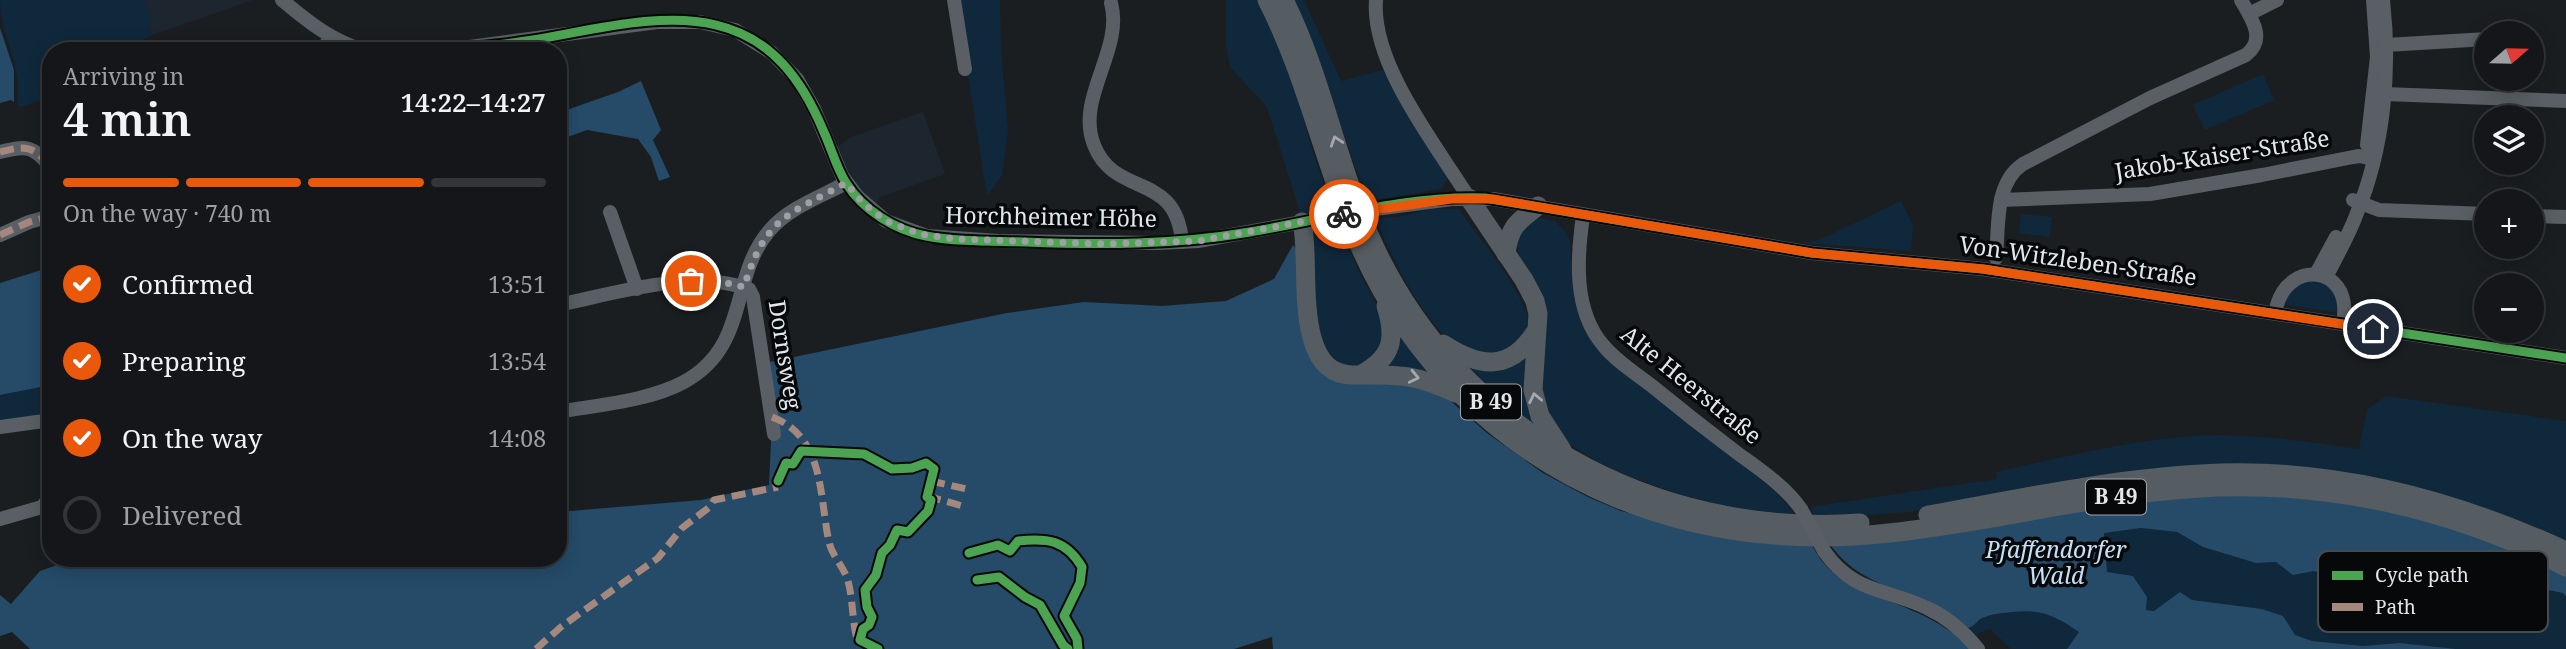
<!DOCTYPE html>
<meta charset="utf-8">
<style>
:root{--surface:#141619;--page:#1d1f22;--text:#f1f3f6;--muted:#9d9fa2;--line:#333538;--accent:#ea580c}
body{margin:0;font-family:"Noto Serif",serif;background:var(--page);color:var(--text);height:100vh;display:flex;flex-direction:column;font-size:26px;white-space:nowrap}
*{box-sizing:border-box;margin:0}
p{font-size:23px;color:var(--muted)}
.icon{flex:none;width:38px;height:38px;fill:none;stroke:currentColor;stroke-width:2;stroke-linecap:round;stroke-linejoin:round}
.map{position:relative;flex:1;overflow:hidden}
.panel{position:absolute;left:42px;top:42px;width:525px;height:525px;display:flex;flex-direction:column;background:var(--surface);border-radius:28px;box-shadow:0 4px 18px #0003,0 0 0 2px var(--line)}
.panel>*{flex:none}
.needle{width:46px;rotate:70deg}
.fabs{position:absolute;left:2474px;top:21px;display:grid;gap:14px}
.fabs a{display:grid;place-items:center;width:70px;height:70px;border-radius:50%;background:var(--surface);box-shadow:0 4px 18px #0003,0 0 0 2px var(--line);font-size:35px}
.pin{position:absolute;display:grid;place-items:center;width:60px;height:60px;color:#fff;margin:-30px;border:4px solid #fff;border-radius:50%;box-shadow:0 2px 7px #0007}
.courier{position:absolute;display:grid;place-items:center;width:70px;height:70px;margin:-35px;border:5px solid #ea580c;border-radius:50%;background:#fff;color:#222;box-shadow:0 2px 9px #0007}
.summary em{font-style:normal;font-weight:600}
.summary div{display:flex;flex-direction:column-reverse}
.summary{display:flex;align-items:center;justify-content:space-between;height:119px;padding:0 21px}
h1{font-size:46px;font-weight:600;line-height:52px}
.bar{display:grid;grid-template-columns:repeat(4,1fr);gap:10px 7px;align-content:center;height:84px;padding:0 21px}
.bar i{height:9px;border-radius:5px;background:var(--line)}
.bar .current{background:var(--accent)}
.bar p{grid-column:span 4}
ol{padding:0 21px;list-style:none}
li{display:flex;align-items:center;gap:21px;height:77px}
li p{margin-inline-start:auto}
li .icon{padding:7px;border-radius:50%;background:var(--accent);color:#fff;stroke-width:4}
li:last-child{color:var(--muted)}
li i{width:38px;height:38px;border:4px solid var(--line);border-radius:50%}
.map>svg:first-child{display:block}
.built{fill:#1d262e}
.green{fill:#10283b}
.forest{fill:#254b69}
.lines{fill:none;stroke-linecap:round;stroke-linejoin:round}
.minor{stroke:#595f64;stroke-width:14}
.highway{stroke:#565d62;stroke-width:19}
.minor-bridge{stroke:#595f64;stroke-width:14}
.quiet{stroke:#a5887d;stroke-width:7;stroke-dasharray:14 7;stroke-linecap:butt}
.cycleway-casing{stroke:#06080a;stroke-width:13}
.cycleway{stroke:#4ca352;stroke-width:9}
.oneway{stroke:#a4a9ad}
.done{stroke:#9da1a4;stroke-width:7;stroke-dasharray:0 12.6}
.route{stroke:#ea580c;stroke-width:9}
.labels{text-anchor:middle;stroke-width:7;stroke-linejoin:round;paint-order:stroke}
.shield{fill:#06080a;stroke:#a1a4a8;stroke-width:2}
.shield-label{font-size:21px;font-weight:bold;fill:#e3e7eb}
.street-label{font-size:23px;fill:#e3e7eb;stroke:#06080a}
.park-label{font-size:23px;font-style:italic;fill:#c6e1f7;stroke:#06080a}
.key{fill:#06080a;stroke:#484b4e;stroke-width:2}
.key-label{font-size:19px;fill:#e3e7eb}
</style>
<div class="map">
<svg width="2566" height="649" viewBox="0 0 2566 649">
<rect width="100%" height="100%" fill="#1b1e21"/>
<g class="built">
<path d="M145,0H253L152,35L148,23L152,21Z"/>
<path d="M923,112L945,174L880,197L875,207L851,181L835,149L851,137Z"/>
</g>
<g class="green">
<path d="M0,0H145L152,21L148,23L152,35L143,39L147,51H51V97L21,107L17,104C24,67 0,36 0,0Z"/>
<path d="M956,0H1000L1001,50L1008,130L1002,175L987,196Z"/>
<path d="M1226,0H1261L1296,87L1309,140L1332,208L1309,213L1300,212L1267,107L1230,67L1226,46Z"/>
<path d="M1292,0H1304L1341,81L1384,70L1448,178L1441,189L1367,201L1335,108Z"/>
<path d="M2263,74L2274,100L2205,130L2193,105Z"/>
<path d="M1901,201L1913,225L1911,251L1803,243L1819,240Z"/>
<path d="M1434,209H1459C1479,238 1515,280 1526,313C1531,327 1524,336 1515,346C1510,352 1504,352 1496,354C1491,354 1485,357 1480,356C1431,346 1394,260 1375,218L1397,217Z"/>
<path d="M2021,214L2052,217L2050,237L2019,233Z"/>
<path d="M1535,217L1555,221L1566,233L1570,240L1572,284L1577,309L1631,379L1754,473L1777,493L1798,518C1784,517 1769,517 1755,514C1702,502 1584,471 1552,426C1548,419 1546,409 1544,401C1531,355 1527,306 1521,259L1515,241Z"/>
<path d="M1338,223L1359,272L1382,315L1387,332L1370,364L1343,368L1317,341L1314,240L1317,233L1319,236L1328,227Z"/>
<path d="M2315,279L2334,289L2340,313L2283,304L2289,290Z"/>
<path d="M1397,333L1433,377L1386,369Z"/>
<path d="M1530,348L1535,429L1465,370Z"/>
<path d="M51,385V424L0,432V395Z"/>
<path d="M2386,396L2566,421V547L2121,477L1909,512L1816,519L1810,507L1997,479L1996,472C2061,458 2126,441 2192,436C2248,433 2304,441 2359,449L2367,410Z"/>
<path d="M2142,528L2177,532L2203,547L2256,563L2276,562L2293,575L2314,571L2356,586L2386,601L2429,610L2439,607L2452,608L2461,611L2471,606L2468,592L2484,601L2489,614L2511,622L2514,607L2503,591V575L2539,589L2563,593L2566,596V649H2456L2400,643L2363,646L2312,641L2295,635L2262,609L2192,600L2180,593L2154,611L2146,610L2107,573L2104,532Z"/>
<path d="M2033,610L2053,616L2080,632L2067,649H2011L1990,629L1979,633L1977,637L1968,628C1976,626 1975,622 1981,618C1994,610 2018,612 2033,610Z"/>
</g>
<g class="forest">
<path d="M0,28L14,70V102L11,100L0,103Z"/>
<path d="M641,81L661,130L653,140L670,177L659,181L651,157L638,139L587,130L562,139L558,166V113L618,92Z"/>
<path d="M1293,245L1297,250L1310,353L1445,396L1487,433L1543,473L1588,497L1621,511L1711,534L1812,545C1834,589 1873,592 1913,611C1935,620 1955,633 1972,649H1273L1272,637L1234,649H30L12,632L0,636V595L11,604L40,571L77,558H558V512L701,500L769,485L771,443L765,363L1007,313L1084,302L1162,306L1226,301L1274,279Z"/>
<path d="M51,267V385L0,395V283Z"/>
<path d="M2290,494L2406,510L2566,570V596L2563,593L2538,588L2503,575C2502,595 2512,599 2516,617L2511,622L2489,614L2484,601L2469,593L2471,607L2461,611L2452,608L2439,607L2430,610L2386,601L2369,594L2362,597L2356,586L2314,571L2293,575L2276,562L2256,563L2203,547L2177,532L2141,528L2104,533L2107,572L2133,576L2147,597L2146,610L2154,611L2180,592L2192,600L2262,609L2283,616L2295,635L2312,641L2363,646L2400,643L2456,649H2067L2079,632C2055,616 2042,609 2013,612C2004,613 1994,613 1985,617C1977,619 1976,626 1968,628C1926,590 1863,593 1830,544L2136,499Z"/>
</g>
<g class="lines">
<g class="minor">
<path d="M282,0C308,22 332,41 366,51"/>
<path d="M954,0L965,69"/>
<path d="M1376,0C1371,64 1436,145 1469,198"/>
<path d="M1111,3C1124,50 1075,98 1094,145C1115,199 1176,170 1182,242"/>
<path d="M2249,14L2277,0"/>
<path d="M2386,45L2487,39"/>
<path d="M315,51L324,47L331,37"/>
<path d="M440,51L657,22H700L735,30L772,53L797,79L814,109L842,176L857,196L886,221L927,236L998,241L1158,243L1198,241L1330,217"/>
<path d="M2385,94L2566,101"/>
<path d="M2367,145L2377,57L2373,0"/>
<path d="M0,152C27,145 33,146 51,167"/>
<path d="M2001,200L2150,194L2262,175L2348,158L2359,156L2374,159"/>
<path d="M2353,200L2379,210L2487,214"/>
<path d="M1375,209L1452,199H1493L1812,253L1983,269L2566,358"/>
<path d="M610,212L637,289"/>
<path d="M1583,216C1577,257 1573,310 1603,345C1616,361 1635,373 1652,386C1680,409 1708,431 1736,452C1759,469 1784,485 1801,509"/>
<path d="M2532,216L2566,217"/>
<path d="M0,235L29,222L51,216"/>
<path d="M1996,258C1999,227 1994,183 2023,164L2150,98L2246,55C2267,39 2251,18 2241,0"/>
<path d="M2316,274L2336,237"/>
<path d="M2326,277C2337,256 2349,235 2357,213C2384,147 2391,71 2383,0"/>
<path d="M558,305C616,293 692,269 749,289L753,297L774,434"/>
<path d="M2277,305C2290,260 2349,266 2344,316"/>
<path d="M558,412C597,405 649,401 684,382C750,346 729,278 769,231C788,208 820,197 846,183"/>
<path d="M0,427L51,420"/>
<path d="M0,519L42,507L51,496"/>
<path d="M1824,551C1854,594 1886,588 1927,608C1947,617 1964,632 1978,649"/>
</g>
<g class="highway">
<path d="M1267,0C1322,108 1332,223 1404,326C1517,488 1697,554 1889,533C1994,522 2095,494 2200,488C2326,480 2454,509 2566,567"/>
<path d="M1284,0C1322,76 1336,161 1371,239C1457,430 1653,538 1860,523"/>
<path d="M1469,198L1524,280L1535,301L1538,314L1533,390L1540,416L1562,450"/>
<path d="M1302,222C1312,262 1290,375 1353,375C1400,375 1412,373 1456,393"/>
<path d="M1506,254C1509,227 1517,222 1538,206"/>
<path d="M1443,344C1480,368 1510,372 1536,331"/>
<path d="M1362,374C1393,357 1396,338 1386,306"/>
<path d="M1928,515C2018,499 2110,479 2201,474C2328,466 2451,498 2566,551"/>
</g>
<g class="minor-bridge">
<path d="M1330,217L1375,209"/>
<path d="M1801,509L1824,551"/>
</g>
<g class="quiet">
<path d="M0,152C27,145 33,146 51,167"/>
<path d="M0,235L29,222L51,216"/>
<path d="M772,417C825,437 819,496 829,542C832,556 844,567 848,581C853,599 852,620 857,639"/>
<path d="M931,481L971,490"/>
<path d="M927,496L966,507"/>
<path d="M536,649L562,626L658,558L682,528L711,506L714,500L778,487"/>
</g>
<g class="cycleway-casing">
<g id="cycleway">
<path d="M440,51C471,47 502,45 533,40C589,31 661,11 716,25C772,38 802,80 823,130C831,147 836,167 846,183C863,210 895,230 926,236C958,242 992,241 1025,242C1100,245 1175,245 1250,232C1327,219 1406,195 1485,198L1812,253L1983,269L2566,358"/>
<path d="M778,481L786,463L793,464L801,451L864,454L892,469L912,468L926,463L934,469L927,497L931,500L928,511L908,532L897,530L890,545L882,553L876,575L865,590L867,607L872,617L869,625L863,629L860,640L878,649"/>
<path d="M969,553L998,545L1010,551L1018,541C1048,538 1066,540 1082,567L1080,583L1064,616L1077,639L1078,649"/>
<path d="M977,580L999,577L1025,597L1040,605L1063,645L1068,649"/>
</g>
</g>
<use href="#cycleway" class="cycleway"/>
</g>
<defs><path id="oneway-chevron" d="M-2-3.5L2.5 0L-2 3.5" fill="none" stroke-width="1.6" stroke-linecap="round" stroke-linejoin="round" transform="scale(1.75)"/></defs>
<g class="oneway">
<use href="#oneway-chevron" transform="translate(1336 141) rotate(-108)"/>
<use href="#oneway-chevron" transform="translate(1414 377) rotate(13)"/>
<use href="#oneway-chevron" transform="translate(1535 398) rotate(-102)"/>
</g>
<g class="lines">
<path class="done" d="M691,281H717L744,287C765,218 787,215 846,183L863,203L886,221L920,234L954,239L1106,244L1198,241L1344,214"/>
<path class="route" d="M1344,214L1452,199H1493L1812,253L1983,269L2373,329"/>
</g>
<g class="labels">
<g class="shield">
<rect x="1461" y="384.5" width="60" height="35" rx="5"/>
<rect x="2086" y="479.5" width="60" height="35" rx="5"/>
</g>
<g class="shield-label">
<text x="1491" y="409">B 49</text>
<text x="2116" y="504">B 49</text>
</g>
<g class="street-label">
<text transform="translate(2222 155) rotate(-9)" y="8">Jakob-Kaiser-Straße</text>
<text transform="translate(1051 217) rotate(1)" y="8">Horchheimer Höhe</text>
<text transform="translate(2078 261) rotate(8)" y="8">Von-Witzleben-Straße</text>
<text transform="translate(785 355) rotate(81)" y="8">Dornsweg</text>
<text transform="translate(1691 385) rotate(39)" y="8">Alte Heerstraße</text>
</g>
<g class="park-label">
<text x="2056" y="558">Pfaffendorfer<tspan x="2056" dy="26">Wald</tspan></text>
</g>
</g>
<rect x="2318" y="551" width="230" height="81" rx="10" class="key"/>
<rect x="2332" y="571" width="31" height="9" fill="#4ca352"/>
<rect x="2332" y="603" width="31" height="8" fill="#a5887d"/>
<g class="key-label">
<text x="2375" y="582">Cycle path</text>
<text x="2375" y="614">Path</text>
</g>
</svg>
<div class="fabs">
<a><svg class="needle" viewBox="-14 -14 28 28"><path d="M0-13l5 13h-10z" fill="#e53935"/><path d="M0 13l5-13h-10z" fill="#9d9fa2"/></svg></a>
<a><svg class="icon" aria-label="layers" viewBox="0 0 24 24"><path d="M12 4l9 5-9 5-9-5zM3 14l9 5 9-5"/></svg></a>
<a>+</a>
<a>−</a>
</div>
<div class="pin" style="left:691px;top:281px;background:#ea580c"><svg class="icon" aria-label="bag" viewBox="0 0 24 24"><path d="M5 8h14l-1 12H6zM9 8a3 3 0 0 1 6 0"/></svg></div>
<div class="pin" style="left:2373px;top:329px;background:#1f2937"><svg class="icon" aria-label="home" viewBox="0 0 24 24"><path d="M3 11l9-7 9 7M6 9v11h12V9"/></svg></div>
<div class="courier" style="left:1344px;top:214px"><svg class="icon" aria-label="bike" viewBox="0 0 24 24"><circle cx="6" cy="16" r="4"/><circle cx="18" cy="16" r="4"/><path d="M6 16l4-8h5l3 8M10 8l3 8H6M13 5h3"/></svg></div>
<section class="panel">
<div class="summary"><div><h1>4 min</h1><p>Arriving in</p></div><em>14:22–14:27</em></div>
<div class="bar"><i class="current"></i><i class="current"></i><i class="current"></i><i></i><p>On the way · 740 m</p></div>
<ol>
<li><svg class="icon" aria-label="check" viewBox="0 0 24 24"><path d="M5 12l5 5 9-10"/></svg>Confirmed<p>13:51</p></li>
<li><svg class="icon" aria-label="check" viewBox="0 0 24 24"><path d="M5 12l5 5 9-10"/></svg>Preparing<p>13:54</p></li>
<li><svg class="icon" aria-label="check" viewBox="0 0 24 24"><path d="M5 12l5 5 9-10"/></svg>On the way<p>14:08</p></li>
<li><i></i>Delivered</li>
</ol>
</section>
</div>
